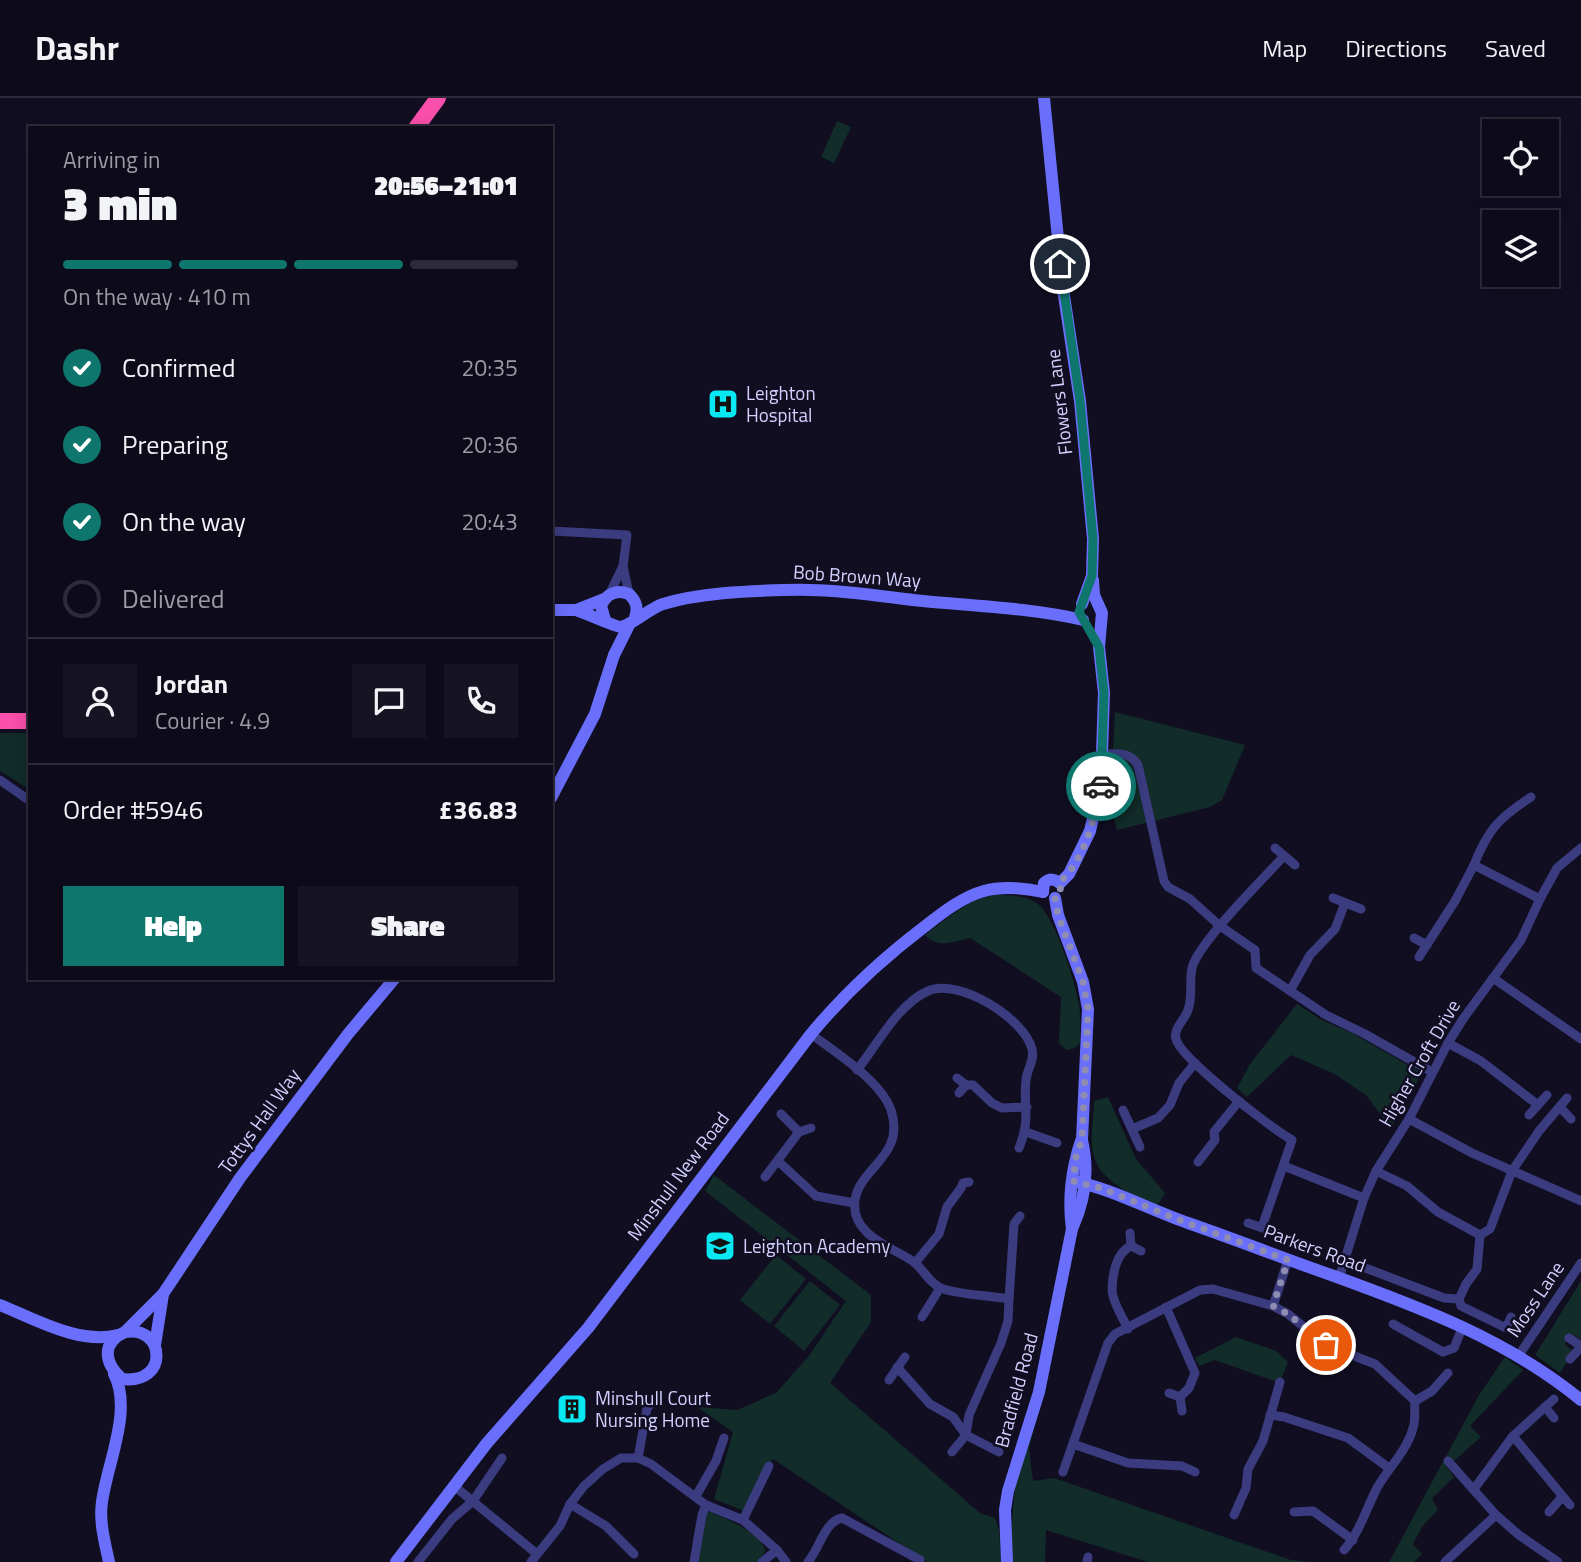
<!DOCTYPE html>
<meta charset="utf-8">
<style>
:root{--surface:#0d0a1a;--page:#161323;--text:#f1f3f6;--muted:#9a9aa2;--line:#2d2b39;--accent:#0f766e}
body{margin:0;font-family:"Titillium Web",sans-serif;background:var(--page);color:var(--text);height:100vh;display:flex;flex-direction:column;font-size:26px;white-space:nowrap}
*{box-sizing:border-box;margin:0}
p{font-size:23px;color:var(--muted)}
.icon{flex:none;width:38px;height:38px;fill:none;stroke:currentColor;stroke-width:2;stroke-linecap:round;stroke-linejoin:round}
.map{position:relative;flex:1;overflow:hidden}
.drawer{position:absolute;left:28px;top:28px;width:525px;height:854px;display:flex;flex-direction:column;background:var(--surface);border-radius:0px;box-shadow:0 4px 18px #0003,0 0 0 2px var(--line)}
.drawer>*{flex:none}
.tools{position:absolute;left:1482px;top:21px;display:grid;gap:14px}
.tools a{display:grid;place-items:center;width:77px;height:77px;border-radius:0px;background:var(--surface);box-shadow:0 4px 18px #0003,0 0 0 2px var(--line);font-size:35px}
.pin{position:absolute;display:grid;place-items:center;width:60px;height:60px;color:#fff;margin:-30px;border:4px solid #fff;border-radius:50%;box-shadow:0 2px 7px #0007}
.courier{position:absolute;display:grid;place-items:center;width:70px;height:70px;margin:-35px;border:5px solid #0f766e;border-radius:50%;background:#fff;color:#222;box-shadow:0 2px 9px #0007}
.overview em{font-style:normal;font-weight:800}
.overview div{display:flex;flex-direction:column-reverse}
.overview{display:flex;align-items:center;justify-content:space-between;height:119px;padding:0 35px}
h1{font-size:46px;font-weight:800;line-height:52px}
.bar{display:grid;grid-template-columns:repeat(4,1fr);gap:10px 7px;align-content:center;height:84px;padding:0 35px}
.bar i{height:9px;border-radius:5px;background:var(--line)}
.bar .on{background:var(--accent)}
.bar p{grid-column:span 4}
.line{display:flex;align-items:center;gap:18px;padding:0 35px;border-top:2px solid var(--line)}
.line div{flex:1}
.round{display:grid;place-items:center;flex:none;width:74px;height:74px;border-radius:0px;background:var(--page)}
ol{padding:0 35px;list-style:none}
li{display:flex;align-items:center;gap:21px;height:77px}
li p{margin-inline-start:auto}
li .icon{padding:7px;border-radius:50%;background:var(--accent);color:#fff;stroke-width:4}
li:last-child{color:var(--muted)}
li i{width:38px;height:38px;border:4px solid var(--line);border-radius:50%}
.button{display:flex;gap:14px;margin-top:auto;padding:14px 35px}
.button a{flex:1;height:80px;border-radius:0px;background:var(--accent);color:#fff;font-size:28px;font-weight:800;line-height:80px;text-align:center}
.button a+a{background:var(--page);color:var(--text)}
header{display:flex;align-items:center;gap:42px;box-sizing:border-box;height:98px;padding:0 35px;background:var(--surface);border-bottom:2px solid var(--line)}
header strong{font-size:33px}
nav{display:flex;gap:38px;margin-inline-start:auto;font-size:24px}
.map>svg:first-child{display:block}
.green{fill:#112c29}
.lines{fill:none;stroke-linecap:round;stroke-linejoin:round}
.street{stroke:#3b3c80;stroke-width:9}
.secondary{stroke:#6a6ffb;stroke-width:12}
.highway{stroke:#fa4faa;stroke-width:16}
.done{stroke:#8f8cb1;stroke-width:7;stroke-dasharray:0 12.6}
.route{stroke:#0f766e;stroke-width:9}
.labels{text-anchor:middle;stroke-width:5;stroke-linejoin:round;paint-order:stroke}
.poi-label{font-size:19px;fill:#d3d0fe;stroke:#110e22;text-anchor:start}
.street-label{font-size:19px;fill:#d3d0fe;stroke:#110e22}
</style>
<header>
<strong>Dashr</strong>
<nav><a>Map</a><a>Directions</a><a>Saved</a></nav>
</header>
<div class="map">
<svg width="1581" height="1464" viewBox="0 0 1581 1464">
<rect width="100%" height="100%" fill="#110e22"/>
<g class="green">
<path d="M837,23L851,29L834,65L821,59Z"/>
<path d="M1115,614L1245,647L1222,702L1210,709L1117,732L1110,703Z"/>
<path d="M0,635H30V692L0,673Z"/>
<path d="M995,797C1009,797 1026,797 1038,806C1055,819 1076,885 1079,907C1081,919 1080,933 1080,945L1075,950L1067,952L1059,946L1061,899L970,840C952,844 938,851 925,837C947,821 967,801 995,797Z"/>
<path d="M1297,906L1322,922L1352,935L1422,975L1391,1031L1367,998L1335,976L1291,957L1247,999L1237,990L1250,966Z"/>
<path d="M1108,999L1136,1061L1165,1095L1157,1108C1134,1097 1101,1085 1094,1058C1089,1042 1094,1019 1094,1003Z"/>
<path d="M714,1077L871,1197V1224L830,1285L980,1415L995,1420L999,1432L1001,1464H927L773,1361L744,1413L714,1401L733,1334L697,1309L737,1312L776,1295L808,1259L846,1203L705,1093Z"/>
<path d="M776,1157L806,1181L770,1226L740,1202Z"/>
<path d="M810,1183L840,1207L804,1253L774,1228Z"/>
<path d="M1581,1183V1241L1572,1236L1565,1246L1573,1254L1560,1275L1535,1257Z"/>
<path d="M1236,1239L1276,1253L1288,1264L1281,1282L1277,1284L1215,1262L1199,1268L1195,1260Z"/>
<path d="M1505,1259L1523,1272L1470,1328L1481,1339L1454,1363L1446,1368L1454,1379L1432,1400L1438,1412L1422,1429L1413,1446L1422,1456L1414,1464H1389L1479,1297Z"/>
<path d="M1043,1299L1029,1350L1033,1383L1054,1380L1291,1462L1312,1464H1148L1046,1432L1045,1464H1013L1011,1438L1015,1387Z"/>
<path d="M711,1414C726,1421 765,1436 765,1454L757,1464H698L706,1415Z"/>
</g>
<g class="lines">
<g class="street">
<path d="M551,433L627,437L623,468L609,497"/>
<path d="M623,468L629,496"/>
<path d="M1102,656C1117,656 1129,653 1138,667L1164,783L1168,789L1190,801L1220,828L1255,852L1256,870L1326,917L1365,936L1432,974"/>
<path d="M0,682L30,703"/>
<path d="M1275,750L1295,767"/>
<path d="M1474,767C1488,731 1499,720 1531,699"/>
<path d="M1333,800L1361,811"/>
<path d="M1414,840L1427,847"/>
<path d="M1419,859L1455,803L1474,767L1540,801"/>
<path d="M1493,880L1581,941"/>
<path d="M1290,893L1310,857L1335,831L1345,805"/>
<path d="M811,936C836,955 880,982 891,1012C906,1058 860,1069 855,1102C850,1137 892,1149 914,1164C923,1171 930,1186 941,1190C953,1196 993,1198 1009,1201L1008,1223L1001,1245L969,1317L966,1337L952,1354"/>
<path d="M1448,945L1481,963L1538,1007"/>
<path d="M857,972C877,947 898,906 928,893C958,879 1024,920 1032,951C1035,962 1027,971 1026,982C1023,1009 1031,1021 1019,1050"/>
<path d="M957,980L966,987H973L992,1005L1002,1010L1027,1009"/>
<path d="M959,995L966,987"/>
<path d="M1560,1009L1571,1021"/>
<path d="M1123,1012L1140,1049"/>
<path d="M1529,1017L1547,997"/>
<path d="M1409,1021L1472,1055L1581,1103"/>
<path d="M1132,1031L1158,1020L1170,1007L1179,985L1195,965"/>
<path d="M799,1034L811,1030"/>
<path d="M1026,1034L1057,1045"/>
<path d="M778,1063L816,1098L854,1105"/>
<path d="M1198,1064L1215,1042L1214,1034L1239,1003"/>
<path d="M1284,1068L1364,1100"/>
<path d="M1376,1073L1407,1088L1438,1114L1480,1137L1490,1131L1512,1073L1539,1033L1567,1000"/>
<path d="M765,1079L799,1034L781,1016"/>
<path d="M1248,1125L1277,1135"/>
<path d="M1262,1129L1292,1042C1272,1031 1180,960 1176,941C1173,930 1185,922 1188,912C1193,898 1189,884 1192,870C1198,845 1264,780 1284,758"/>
<path d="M1130,1135L1131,1148L1141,1153"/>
<path d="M1480,1137L1477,1171L1466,1186L1459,1201L1461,1208L1506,1230L1511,1219"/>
<path d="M1288,1162L1273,1208L1288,1216L1326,1247L1375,1266L1415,1303C1414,1312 1416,1322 1413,1330C1407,1353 1388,1370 1377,1390C1366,1411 1360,1434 1344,1452"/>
<path d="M915,1165L939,1136L947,1109L961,1090L963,1085L969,1084"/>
<path d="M1355,1166L1444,1200L1459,1201"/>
<path d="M1339,1180L1364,1100L1376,1073L1409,1021L1448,945L1463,921L1521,842L1540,801L1557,770L1581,750"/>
<path d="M1009,1201L1014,1126L1020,1118"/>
<path d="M1166,1209L1195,1275L1189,1290L1180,1299"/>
<path d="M922,1219L940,1190"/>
<path d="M1393,1226L1443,1254L1454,1250L1463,1228"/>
<path d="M1128,1231C1123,1220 1113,1205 1112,1193C1112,1178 1116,1154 1131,1148"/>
<path d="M1569,1240L1581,1248"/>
<path d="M1519,1257L1581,1165"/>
<path d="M1570,1261L1581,1249"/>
<path d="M897,1269L930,1306L953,1319L966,1337L999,1354"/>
<path d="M889,1282L905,1259"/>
<path d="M1169,1295L1180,1299L1182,1313"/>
<path d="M1415,1303L1432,1293L1448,1275"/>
<path d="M1545,1309L1554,1320"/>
<path d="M1270,1317L1284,1319L1348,1340L1389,1370"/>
<path d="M1513,1338L1570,1407"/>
<path d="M1073,1346L1128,1365L1182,1368L1195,1374"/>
<path d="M638,1360L647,1310L653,1304"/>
<path d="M1448,1363L1496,1417L1519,1437L1558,1464"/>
<path d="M1063,1374L1108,1245L1115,1236L1200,1192L1213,1191L1273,1208"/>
<path d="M453,1387L537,1456"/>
<path d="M1474,1391L1513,1338L1554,1301"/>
<path d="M696,1398L716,1363L724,1340"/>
<path d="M570,1406L606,1428L634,1456"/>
<path d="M1294,1414L1313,1413L1353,1442"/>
<path d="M1549,1414L1562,1399"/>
<path d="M1234,1417L1246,1390L1248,1371L1263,1343L1280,1284"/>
<path d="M743,1422L769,1368"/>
<path d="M418,1464L452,1421L473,1403L502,1360"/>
<path d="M531,1464L560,1428L570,1406L584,1388L603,1371L621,1360H638L651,1366L706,1407L743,1422L777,1452L786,1464"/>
<path d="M694,1464L702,1417L706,1407"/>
<path d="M762,1464L777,1452"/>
<path d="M808,1464C819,1451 825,1423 842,1420L920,1462"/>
<path d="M1087,1464L1088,1459"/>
<path d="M1445,1464L1496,1417"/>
</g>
<g class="secondary">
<path d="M1044,0L1063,191L1080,303L1093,441L1092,478L1082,506"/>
<path d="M551,512H576L604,501"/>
<path d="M576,512C586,515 615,529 621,529C632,527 650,510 663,506C699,495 746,493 785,492C831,490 878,498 923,503C976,508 1031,510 1083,522"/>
<path d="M605,522L601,508C606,496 616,491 629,496C637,504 638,510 635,520"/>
<path d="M551,700L595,616L614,557L630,525"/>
<path d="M1060,785L1069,776L1090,733L1101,686L1104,595L1099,549L1102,515L1094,497L1093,482"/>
<path d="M1043,794L1044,785C1050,780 1054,781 1060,785"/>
<path d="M1073,1083C1113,1091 1150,1112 1188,1125C1237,1142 1285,1161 1334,1178C1422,1210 1508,1242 1581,1302"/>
<path d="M1072,1131C1068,1102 1072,1070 1081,1043"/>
<path d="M0,1207C35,1221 79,1247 118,1237"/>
<path d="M125,1234C165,1227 170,1287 122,1281C105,1266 100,1245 125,1234L163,1196L240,1080L348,936L395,880"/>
<path d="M155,1247L163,1196"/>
<path d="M109,1464C105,1445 99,1424 102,1404C107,1366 133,1312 114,1276"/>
<path d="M396,1464L487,1345L588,1230L811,936C845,895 882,861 924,829C942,815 962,799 984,793C1002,788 1024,790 1043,794"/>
<path d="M1007,1464L1005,1412L1008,1393L1039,1294L1072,1131C1085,1103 1089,1072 1082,1042L1088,911L1083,884L1058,817L1055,800"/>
</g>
<g class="highway">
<path d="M416,30L438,0"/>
<path d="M0,623H30"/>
</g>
</g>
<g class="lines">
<path class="done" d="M1101,688C1094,722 1085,761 1059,785L1061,794L1055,800L1058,817L1083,884L1088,911L1082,1042L1076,1059L1073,1083L1104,1091L1174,1120L1288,1162L1273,1208L1288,1216L1326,1247"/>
<path class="route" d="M1060,166L1080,303L1093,441L1092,478L1079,514L1099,549L1104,595L1101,688"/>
</g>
<defs>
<g id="hospital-square" transform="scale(1.575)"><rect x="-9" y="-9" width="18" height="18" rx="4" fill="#07e8f3" stroke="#110e22"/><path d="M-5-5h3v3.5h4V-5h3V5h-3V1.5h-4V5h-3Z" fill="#111"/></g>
<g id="school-square" transform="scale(1.575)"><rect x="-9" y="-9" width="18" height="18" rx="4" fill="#07e8f3" stroke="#110e22"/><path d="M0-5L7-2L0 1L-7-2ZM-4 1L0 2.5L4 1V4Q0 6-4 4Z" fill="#111"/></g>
<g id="building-square" transform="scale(1.575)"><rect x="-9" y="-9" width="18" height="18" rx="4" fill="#07e8f3" stroke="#110e22"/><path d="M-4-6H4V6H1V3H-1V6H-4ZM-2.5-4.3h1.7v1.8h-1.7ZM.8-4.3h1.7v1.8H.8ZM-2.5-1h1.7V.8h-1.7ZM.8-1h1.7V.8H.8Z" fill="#111"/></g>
</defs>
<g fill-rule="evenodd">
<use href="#hospital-square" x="723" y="306"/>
<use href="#school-square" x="720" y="1148"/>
<use href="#building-square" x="572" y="1311"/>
</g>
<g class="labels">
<g class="poi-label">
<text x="746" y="302">Leighton<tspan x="746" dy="22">Hospital</tspan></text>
<text x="743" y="1155">Leighton Academy</text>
<text x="595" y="1307">Minshull Court<tspan x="595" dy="22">Nursing Home</tspan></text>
</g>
<g class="street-label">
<text transform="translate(1059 304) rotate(-97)" y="7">Flowers Lane</text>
<text transform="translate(857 478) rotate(4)" y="7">Bob Brown Way</text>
<text transform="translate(1419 965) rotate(-60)" y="7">Higher Croft Drive</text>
<text transform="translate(259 1023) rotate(-54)" y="7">Tottys Hall Way</text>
<text transform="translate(678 1078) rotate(-53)" y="7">Minshull New Road</text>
<text transform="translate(1315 1150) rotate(20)" y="7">Parkers Road</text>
<text transform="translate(1535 1201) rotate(-56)" y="7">Moss Lane</text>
<text transform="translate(1016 1292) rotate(-75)" y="7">Bradfield Road</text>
</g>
</g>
</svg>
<div class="tools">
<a><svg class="icon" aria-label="locate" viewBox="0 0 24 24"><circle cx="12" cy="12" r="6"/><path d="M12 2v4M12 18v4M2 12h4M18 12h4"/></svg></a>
<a><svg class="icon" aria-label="layers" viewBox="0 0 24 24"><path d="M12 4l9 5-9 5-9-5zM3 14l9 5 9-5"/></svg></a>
</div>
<div class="pin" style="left:1326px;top:1247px;background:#ea580c"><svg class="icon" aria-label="bag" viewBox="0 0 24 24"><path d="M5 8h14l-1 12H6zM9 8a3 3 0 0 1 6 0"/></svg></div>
<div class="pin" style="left:1060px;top:166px;background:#1f2937"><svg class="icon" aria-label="home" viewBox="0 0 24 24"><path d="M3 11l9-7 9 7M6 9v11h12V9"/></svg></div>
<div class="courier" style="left:1101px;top:688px"><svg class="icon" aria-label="car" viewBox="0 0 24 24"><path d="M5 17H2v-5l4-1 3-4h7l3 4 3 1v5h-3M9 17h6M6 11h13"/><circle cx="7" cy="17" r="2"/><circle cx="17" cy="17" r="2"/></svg></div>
<section class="drawer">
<div class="overview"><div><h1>3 min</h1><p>Arriving in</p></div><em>20:56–21:01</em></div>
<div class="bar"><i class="on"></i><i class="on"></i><i class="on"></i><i></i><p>On the way · 410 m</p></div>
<ol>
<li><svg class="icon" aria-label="check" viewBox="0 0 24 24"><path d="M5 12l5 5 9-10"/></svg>Confirmed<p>20:35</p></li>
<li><svg class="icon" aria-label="check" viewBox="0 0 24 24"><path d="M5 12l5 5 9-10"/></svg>Preparing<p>20:36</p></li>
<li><svg class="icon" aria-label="check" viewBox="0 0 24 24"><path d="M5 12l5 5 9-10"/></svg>On the way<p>20:43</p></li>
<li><i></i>Delivered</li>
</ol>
<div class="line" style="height:126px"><a class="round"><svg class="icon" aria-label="person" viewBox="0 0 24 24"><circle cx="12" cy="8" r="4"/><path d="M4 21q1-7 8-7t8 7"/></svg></a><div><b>Jordan</b><p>Courier · 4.9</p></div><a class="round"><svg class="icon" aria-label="chat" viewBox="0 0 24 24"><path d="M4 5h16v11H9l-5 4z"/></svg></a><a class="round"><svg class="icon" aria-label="phone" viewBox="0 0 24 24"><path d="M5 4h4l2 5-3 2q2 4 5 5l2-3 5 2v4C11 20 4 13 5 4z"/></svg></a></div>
<div class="line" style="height:91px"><div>Order #5946</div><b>£36.83</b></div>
<div class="button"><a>Help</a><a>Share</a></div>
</section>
</div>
